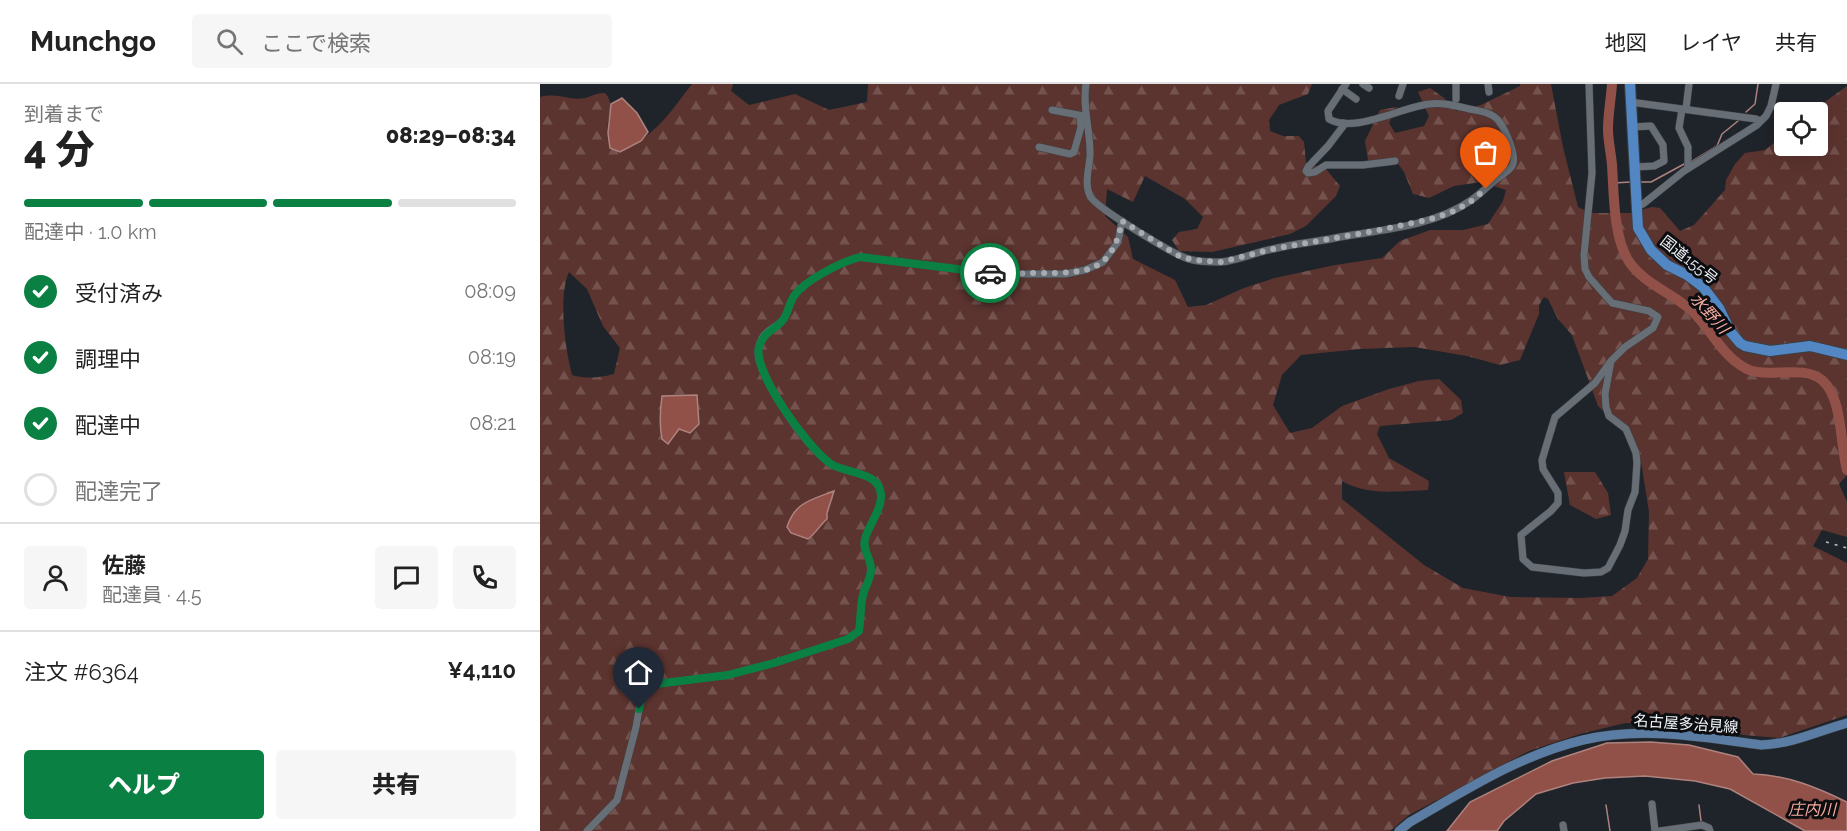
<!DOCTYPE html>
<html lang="ja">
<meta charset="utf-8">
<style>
:root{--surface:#fff;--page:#f6f6f6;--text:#222;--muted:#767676;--line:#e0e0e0;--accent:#0b8043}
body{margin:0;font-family:Raleway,"Noto Sans JP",sans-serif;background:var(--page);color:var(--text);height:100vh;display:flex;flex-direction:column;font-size:22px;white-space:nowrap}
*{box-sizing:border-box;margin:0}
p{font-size:20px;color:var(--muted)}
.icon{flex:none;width:33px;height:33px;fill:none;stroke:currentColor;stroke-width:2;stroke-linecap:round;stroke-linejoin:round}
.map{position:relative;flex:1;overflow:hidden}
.side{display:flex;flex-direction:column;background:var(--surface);width:540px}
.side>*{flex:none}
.fabs{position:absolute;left:1234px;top:18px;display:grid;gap:12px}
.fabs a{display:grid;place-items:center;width:54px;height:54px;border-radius:6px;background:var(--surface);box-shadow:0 6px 24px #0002;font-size:30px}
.pin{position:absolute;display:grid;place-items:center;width:51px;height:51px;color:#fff;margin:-62px -26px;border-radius:50% 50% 50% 0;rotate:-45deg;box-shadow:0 0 6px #0007}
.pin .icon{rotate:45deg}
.courier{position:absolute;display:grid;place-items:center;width:60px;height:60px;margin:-30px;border:4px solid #0b8043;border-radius:50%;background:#fff;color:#222;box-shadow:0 2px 8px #0007}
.headline em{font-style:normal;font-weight:800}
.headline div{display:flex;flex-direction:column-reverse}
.headline{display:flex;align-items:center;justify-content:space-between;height:102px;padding:0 24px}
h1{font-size:39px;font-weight:800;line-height:45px}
.bar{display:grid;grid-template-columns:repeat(4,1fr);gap:9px 6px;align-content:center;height:72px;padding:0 24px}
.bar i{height:8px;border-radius:4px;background:var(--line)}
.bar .current{background:var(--accent)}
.bar p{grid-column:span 4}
.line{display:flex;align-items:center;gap:15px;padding:0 24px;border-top:2px solid var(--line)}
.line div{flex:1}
.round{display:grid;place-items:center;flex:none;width:63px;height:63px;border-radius:6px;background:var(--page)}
ol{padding:0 24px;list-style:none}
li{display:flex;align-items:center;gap:18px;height:66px}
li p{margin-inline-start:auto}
li .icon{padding:6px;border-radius:50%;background:var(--accent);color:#fff;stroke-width:4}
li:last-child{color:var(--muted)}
li i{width:33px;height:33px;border:3px solid var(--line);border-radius:50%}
.action{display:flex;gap:12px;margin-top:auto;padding:12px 24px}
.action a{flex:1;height:69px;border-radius:6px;background:var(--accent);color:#fff;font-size:24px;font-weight:800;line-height:69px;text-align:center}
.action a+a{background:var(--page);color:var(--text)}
header{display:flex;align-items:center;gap:36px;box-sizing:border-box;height:84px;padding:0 30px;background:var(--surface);border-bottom:2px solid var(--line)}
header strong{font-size:28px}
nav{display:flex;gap:33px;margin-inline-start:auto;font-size:21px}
.search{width:420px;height:54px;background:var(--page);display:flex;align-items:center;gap:15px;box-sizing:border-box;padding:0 21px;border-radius:6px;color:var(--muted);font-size:22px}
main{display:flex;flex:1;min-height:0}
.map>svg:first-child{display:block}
.forest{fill:url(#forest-firs);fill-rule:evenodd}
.water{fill:#915149;stroke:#ae827e;stroke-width:1.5}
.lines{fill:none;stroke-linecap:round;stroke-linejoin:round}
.stream{stroke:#ae827e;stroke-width:1.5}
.river{stroke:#915149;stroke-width:10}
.minor-casing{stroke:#3b4045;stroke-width:8}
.major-casing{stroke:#3b4045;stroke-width:10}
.highway-casing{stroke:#3b4045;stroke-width:12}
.minor{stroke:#676e75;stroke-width:7}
.major{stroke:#5b7da4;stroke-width:9}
.highway{stroke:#5387c3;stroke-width:10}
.rail{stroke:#b9bdc2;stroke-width:1.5;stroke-dasharray:3 6;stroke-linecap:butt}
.done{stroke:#a8acb1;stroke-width:6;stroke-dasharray:0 10.8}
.route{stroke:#0b8043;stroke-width:8}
.labels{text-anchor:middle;stroke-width:6;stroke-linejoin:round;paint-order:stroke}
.street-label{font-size:15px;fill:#f1f5f9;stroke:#0b0d10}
.water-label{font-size:16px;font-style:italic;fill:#f8ab9f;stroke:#0b0d10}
</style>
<header>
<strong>Munchgo</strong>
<div class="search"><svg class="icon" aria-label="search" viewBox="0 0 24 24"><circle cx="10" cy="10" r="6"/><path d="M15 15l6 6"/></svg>ここで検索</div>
<nav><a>地図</a><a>レイヤ</a><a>共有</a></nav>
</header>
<main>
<section class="side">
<div class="headline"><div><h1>4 分</h1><p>到着まで</p></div><em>08:29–08:34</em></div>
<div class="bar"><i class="current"></i><i class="current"></i><i class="current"></i><i></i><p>配達中 · 1.0 km</p></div>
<ol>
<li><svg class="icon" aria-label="check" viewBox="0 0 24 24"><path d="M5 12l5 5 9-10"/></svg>受付済み<p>08:09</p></li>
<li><svg class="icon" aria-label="check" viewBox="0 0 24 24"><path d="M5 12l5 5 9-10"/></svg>調理中<p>08:19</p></li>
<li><svg class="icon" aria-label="check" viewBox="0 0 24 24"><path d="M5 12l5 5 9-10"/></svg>配達中<p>08:21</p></li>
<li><i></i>配達完了</li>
</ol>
<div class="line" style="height:108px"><a class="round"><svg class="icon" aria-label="person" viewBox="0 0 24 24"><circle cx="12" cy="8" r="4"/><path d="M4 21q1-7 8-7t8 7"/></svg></a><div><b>佐藤</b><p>配達員 · 4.5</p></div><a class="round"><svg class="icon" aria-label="chat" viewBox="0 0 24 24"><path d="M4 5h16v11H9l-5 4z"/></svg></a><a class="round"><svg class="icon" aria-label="phone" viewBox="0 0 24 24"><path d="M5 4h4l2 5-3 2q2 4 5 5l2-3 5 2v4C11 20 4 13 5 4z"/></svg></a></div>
<div class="line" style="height:78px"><div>注文 #6364</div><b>¥4,110</b></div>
<div class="action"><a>ヘルプ</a><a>共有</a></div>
</section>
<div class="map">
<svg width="1307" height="747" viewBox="0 0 1307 747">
<defs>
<pattern id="forest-firs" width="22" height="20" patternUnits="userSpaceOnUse" patternTransform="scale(1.5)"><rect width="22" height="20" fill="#5c342f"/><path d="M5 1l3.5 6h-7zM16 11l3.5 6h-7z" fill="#74524e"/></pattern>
</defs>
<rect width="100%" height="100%" fill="#1f242a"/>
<g class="forest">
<path d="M152,0H193L191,7L209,21L255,10L289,26L327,18L328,0H772L768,10L739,21L729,36L730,47L743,52H759L764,58L766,79L786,85L800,102L796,112L766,142L750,150L672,168L639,167L632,156L639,148L657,145L663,133L645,115L605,92L593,118L567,105L565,132L588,153L593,175L635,196L648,223L666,221L704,204L735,194L795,181L842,174L860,157L890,146H923L948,140L963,117L966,106L941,98L914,102L889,114L873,110L864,88L856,77L829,82L825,57L840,26L857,23L849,39L855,49L884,42L889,32L878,8L890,4L904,14L916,27L941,21L980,2V0H1011L1023,63L1038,123L1051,129H1090L1112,123L1120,124L1140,147L1154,141L1185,106L1186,96L1195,80L1205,69L1225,66L1245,50V62H1278V28H1271L1307,2V391L1299,400L1307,418V453L1282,446L1273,462L1307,479V631L1239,654L1204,651L1158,641L1085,639L1040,650L989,667L869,731L850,747H0V13C17,8 30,17 45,14C52,12 57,9 65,9C78,24 63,36 69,51C71,57 76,62 80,68C117,50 128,31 152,0ZM29,188L47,205L63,242L80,264L74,290C60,294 46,295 32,291C25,264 18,212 29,188ZM1004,213L1008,215L1018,235L1032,251L1058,322L1082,345L1101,377L1109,428L1108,475L1097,494L1072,512L1041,514L970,513L923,504L884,481L802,415V397C827,412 859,407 888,406L889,397L849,374L837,350L840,342L911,336L923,329L921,316L899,295L879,297L849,305L802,322L772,344L750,349L733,321L742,291L761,271L820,265L874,263L927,272L960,281L980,276L999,230V221Z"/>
<path d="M1024,388H1055L1068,409L1071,431L1056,435L1030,421Z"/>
</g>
<g class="water">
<path d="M82,14L97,29L108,48L101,57L80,68L70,64L68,49L71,20Z"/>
<path d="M157,311L159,340L150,349L139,345L128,360L122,355C119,341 120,327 122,312Z"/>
<path d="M294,407L287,429V435C279,442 276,449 268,455L251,449L247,443C255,418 271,416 294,407Z"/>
<path d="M1111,658L1149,661L1198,673L1213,690C1247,691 1276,703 1307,718V747H1265L1190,705L1155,697L1105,692L1065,694L1033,699L996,710L964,737L957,747H907L930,718L1012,677L1067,659Z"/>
</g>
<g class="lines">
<g class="stream">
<path d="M1206,28L1215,20L1218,0"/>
<path d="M1151,78L1177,62L1182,50L1198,37"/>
<path d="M1099,98H1111L1146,79"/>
<path d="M1073,99L1091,98"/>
<path d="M1066,721L1070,747"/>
<path d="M1159,721L1161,737"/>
</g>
<path class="river" d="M1072,0C1071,15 1068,30 1068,45C1068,57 1071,69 1072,81C1074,109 1073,155 1090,179C1105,200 1132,209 1151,226C1171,244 1181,272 1207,285C1228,295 1263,280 1282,296C1303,314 1300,361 1307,386"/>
<g class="minor-casing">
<g id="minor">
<path d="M546,0C542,24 551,48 550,72C549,85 544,100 550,112C555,123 634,171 649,175C658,178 670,178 680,178C698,177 715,168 733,165C753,160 775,158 795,154C839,146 892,143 930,117C939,111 946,104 954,97C959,93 968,88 972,82C978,73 965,45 958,36C951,28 939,27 929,25C916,22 903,18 889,20C862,23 814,50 789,35L788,27L806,0"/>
<path d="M823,0L829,4"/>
<path d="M916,0V15"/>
<path d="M948,0L949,8"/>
<path d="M1049,0L1052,89L1044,171L1045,185L1049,193L1072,219L1109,227L1118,233L1113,244L1085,263L1071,277L1055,299L1015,333L1002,376L1003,385L1018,409V419L1011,427L981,451L983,475L992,483L1044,489L1061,488L1068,484L1080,461L1085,447L1088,426L1095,408L1097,379L1096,369L1086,345L1069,332L1066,323L1065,310L1071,277"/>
<path d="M802,5L816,15"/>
<path d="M859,12L863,0"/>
<path d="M1090,18L1216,35L1220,37"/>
<path d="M1142,25L1139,44L1148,63V84"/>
<path d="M1146,25L1149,0"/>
<path d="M512,26L544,32"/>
<path d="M803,39L804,41L788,62L768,83L766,87L768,89L775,88L786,81H823L855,77"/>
<path d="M1092,43L1111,42L1123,61L1124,77L1114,82L1095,83"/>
<path d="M499,63L530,70L534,68L541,43L540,33"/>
<path d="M1098,121L1103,120L1144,87L1217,41L1226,32L1231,22L1236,0"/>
<path d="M1112,720L1115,747"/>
<path d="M1023,741L1024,747"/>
<path d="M47,747L77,716L96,643L101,614L109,604L116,600L188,591L234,579L308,555L319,547C321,535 320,523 323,511C325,502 331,495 331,485C331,474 322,466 325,455C329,439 347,420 339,403C332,388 303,388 291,380C266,363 227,305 219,276C217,269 219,260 222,254C226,246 237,243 243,236C248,230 249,219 254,212C265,196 302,178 320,173L458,190H525L545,186L563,178L578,158L582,137"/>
<path d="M1120,747L1162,741L1169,744L1170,747"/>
</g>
</g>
<g class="major-casing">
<path id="major" d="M859,747L870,738C926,706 980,671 1043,656C1101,642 1163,653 1221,661C1252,660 1278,647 1307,639"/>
</g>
<g class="highway-casing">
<path id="highway" d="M1090,0L1098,144L1111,166L1127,181L1147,191L1163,203L1179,224L1190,247L1200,259L1205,262L1230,267L1270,262L1307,271"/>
</g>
<use href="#minor" class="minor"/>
<use href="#major" class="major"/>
<use href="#highway" class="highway"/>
<path class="rail" d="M1286,458L1307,464"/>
</g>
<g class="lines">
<path class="done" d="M450,189C467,191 483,189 500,189C547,189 572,189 582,137L637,171L652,176L681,178L733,165L835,147L891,135L912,128L930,118L946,105"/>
<path class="route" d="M99,625C101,613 105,606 116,600L188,591L234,579L308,555L319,547C321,535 320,523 323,511C325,502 331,495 331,485C331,474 322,466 325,455C329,439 347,420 339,403C332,388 303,388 291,380C269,365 213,289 219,263C223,248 234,247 243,236C248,230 249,219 254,212C265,196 301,178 320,173L450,189"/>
</g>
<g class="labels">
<g class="street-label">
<text transform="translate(1149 176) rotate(38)" y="5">国道155号</text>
<text transform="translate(1146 640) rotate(4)" y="5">名古屋多治見線</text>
</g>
<g class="water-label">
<text transform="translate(1170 229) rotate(48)" y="6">水野川</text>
<text x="1272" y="731">庄内川</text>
</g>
</g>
</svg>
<div class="fabs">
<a><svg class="icon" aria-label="locate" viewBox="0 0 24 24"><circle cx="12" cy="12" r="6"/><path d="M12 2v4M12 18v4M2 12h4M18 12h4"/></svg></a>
</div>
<div class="pin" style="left:946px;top:105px;background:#ea580c"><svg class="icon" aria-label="bag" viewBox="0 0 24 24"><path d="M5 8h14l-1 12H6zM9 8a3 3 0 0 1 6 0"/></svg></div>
<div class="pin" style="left:99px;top:625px;background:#1f2937"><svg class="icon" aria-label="home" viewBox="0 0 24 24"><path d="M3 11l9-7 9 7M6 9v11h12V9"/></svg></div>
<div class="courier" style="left:450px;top:189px"><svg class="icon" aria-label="car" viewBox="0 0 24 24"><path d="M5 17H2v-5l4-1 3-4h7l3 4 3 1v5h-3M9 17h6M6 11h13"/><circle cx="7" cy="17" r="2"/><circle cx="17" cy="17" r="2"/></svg></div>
</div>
</main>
